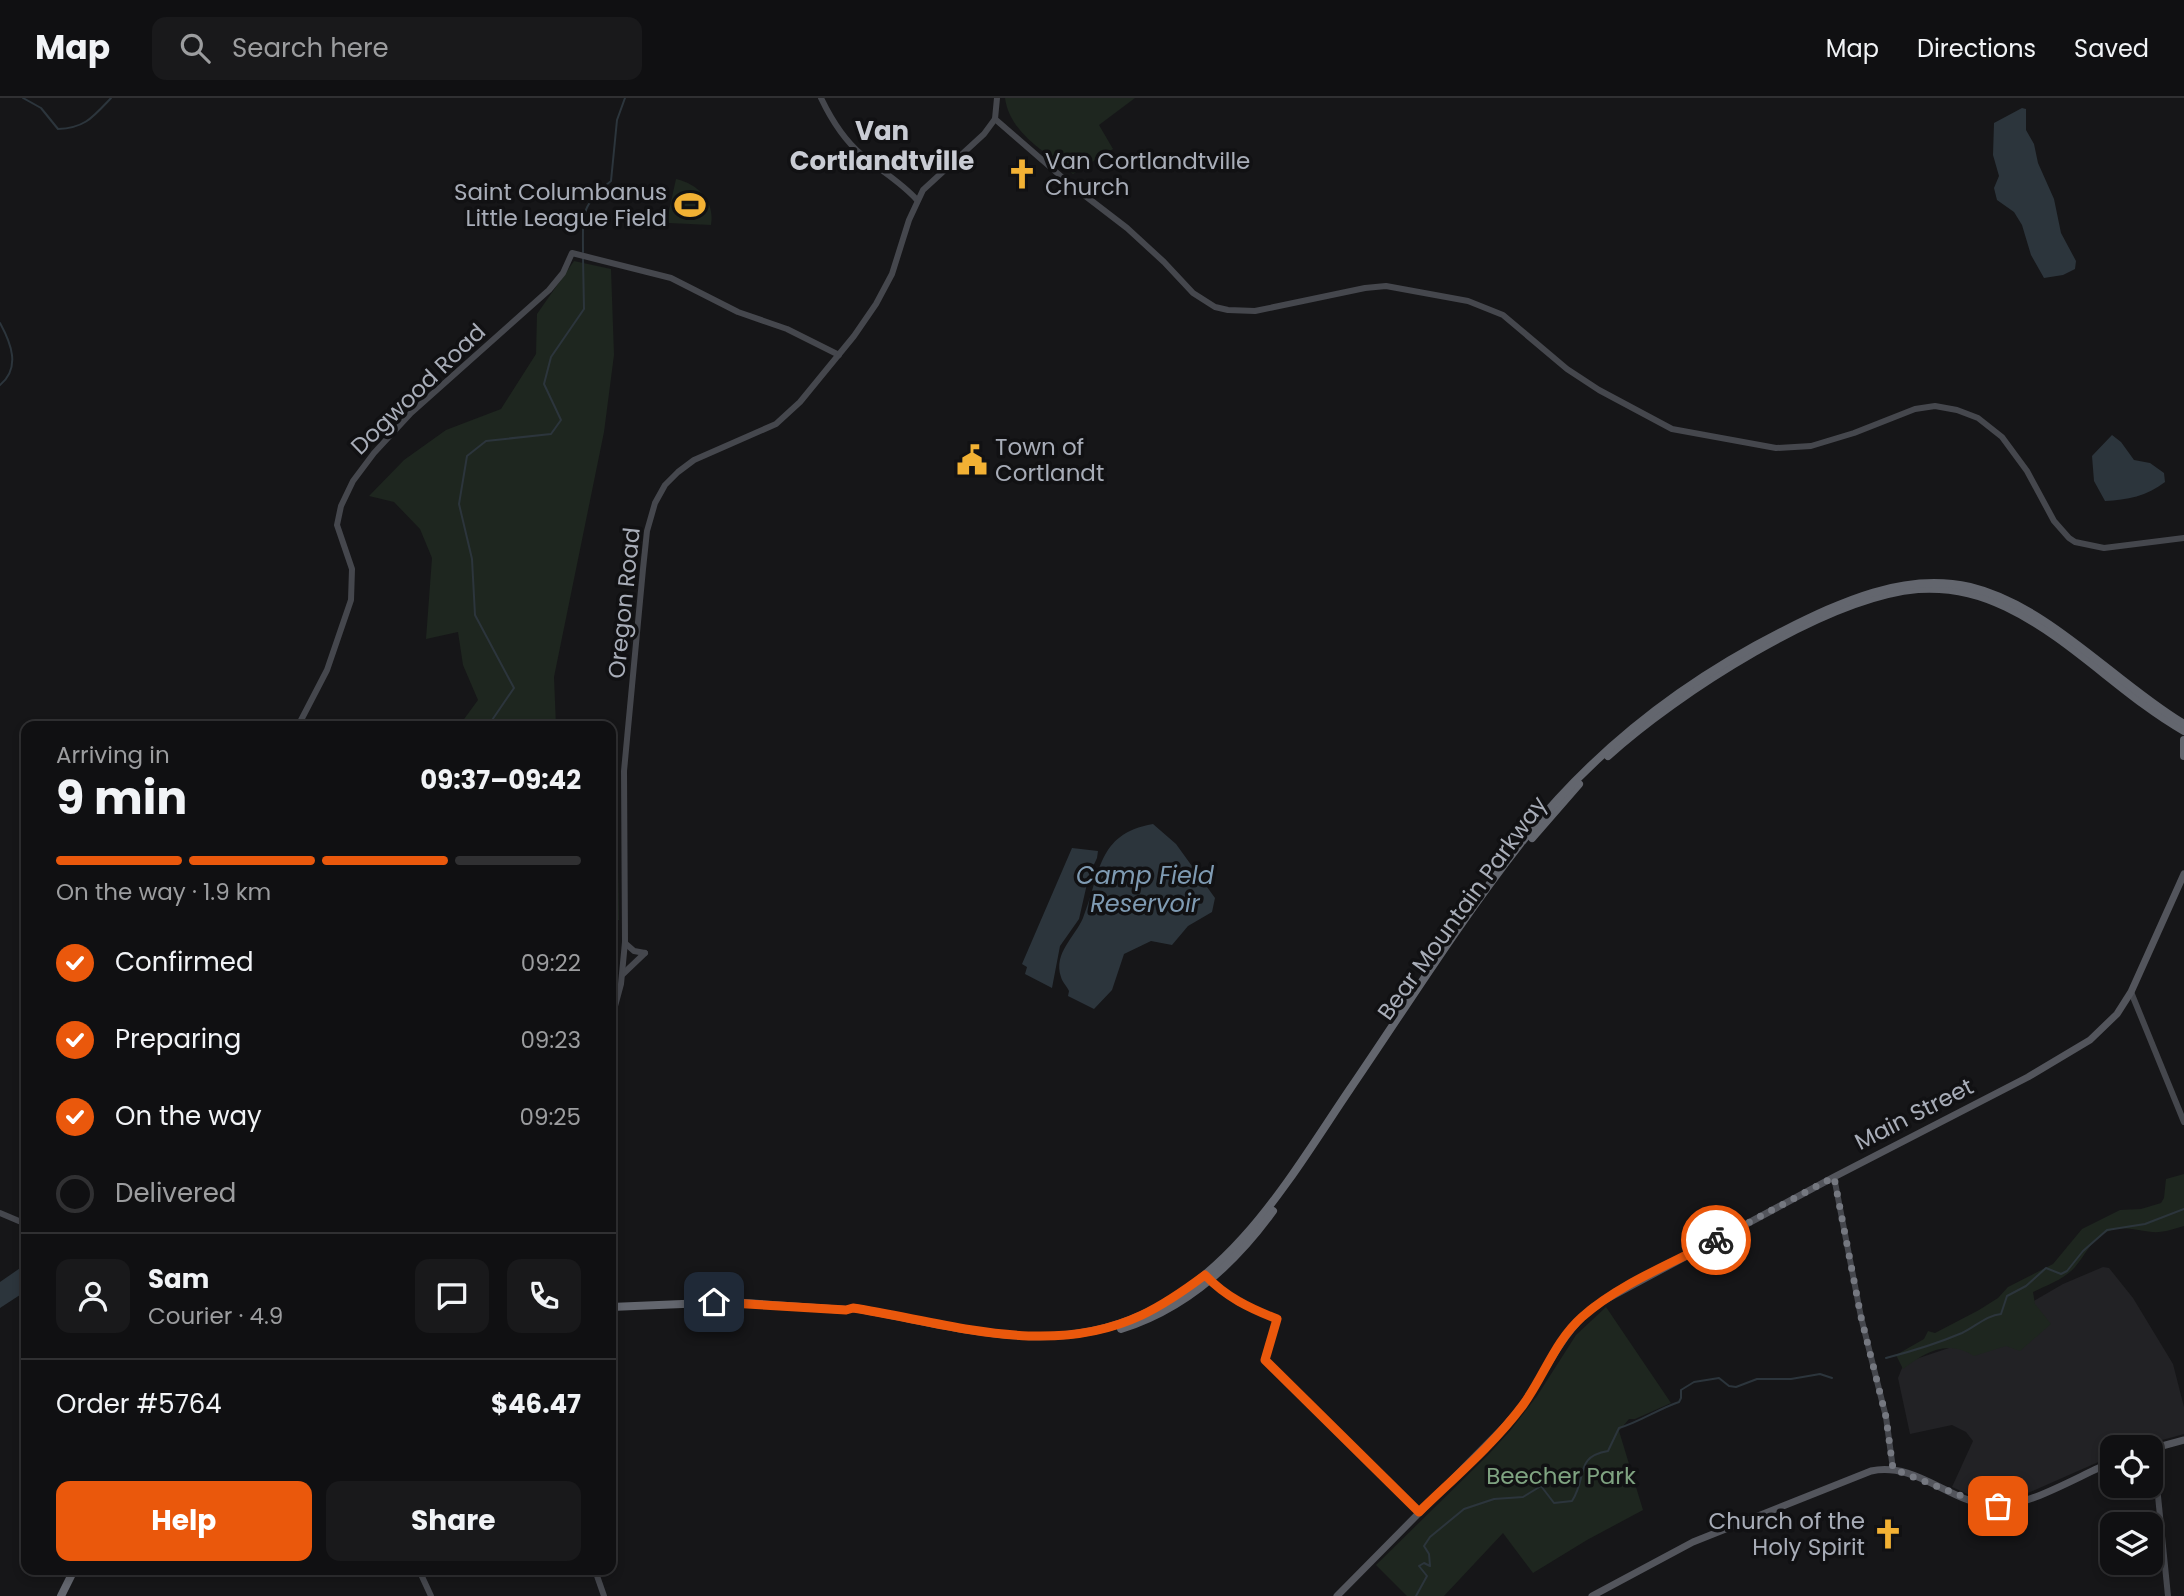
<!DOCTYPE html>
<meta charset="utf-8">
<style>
:root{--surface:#101012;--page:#19191b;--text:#f1f3f6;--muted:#9c9d9f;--line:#303032;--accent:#ea580c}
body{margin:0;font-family:Poppins,sans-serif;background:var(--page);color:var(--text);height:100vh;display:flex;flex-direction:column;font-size:26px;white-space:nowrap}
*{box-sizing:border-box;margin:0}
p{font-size:23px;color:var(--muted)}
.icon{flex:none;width:38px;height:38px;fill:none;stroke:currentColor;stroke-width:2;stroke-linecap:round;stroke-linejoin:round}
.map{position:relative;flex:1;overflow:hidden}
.panel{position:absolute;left:21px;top:623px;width:595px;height:854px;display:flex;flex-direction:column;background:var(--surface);border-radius:14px;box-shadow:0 4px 10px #0003,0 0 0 2px var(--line)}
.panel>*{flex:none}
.controls{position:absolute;left:2100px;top:1337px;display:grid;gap:14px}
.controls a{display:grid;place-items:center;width:63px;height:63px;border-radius:14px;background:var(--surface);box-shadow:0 4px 10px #0003,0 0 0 2px var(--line);font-size:35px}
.pin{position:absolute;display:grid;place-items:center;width:60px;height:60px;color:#fff;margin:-30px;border-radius:14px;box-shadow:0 4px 10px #0006}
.courier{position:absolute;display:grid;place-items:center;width:70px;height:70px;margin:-35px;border:5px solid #ea580c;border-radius:50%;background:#fff;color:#222;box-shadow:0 2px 9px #0007}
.overview em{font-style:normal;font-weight:700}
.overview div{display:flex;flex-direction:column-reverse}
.overview{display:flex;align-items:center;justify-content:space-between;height:119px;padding:0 35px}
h1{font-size:46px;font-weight:700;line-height:52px}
.bar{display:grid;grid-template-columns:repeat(4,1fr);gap:10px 7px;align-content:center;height:84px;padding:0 35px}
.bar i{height:9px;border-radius:5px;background:var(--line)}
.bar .active{background:var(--accent)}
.bar p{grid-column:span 4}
.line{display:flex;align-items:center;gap:18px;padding:0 35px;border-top:2px solid var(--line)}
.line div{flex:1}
.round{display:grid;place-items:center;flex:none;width:74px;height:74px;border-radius:14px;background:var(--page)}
ol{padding:0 35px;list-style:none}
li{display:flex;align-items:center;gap:21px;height:77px}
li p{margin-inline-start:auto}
li .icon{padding:7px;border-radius:50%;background:var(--accent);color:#fff;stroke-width:4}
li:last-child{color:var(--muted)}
li i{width:38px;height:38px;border:4px solid var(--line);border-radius:50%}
.primary-button{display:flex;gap:14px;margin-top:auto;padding:14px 35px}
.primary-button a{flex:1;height:80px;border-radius:14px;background:var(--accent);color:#fff;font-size:28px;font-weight:700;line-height:80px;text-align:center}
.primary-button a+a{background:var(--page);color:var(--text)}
header{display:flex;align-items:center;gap:42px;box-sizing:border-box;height:98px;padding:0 35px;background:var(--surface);border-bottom:2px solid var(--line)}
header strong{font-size:33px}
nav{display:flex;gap:38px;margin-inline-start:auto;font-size:24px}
.search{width:490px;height:63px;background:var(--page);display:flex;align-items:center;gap:18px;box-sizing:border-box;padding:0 24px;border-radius:14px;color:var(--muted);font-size:26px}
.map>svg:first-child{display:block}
.built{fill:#222225}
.green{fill:#1e261f}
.water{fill:#2c353c}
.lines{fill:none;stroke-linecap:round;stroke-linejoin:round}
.stream{stroke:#2c353c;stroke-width:2}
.secondary{stroke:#45474d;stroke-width:6}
.primary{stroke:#53555c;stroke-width:7}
.highway{stroke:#63666e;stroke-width:8}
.done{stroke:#757880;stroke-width:7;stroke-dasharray:0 12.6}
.route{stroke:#ea580c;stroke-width:9}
.labels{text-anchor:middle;stroke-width:7;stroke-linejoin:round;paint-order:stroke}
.poi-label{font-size:23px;fill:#a8adb8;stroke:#111113;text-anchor:start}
.street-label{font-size:23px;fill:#a8adb8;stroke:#111113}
.park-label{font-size:23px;fill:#7fa381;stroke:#111113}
.water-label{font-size:24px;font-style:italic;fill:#7f9bb3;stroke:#111113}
.quarter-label{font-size:26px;font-weight:bold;fill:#c9ccd4;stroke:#111113}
</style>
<header>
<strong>Map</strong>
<div class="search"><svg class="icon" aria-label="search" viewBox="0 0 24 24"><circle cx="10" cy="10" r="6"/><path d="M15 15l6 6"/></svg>Search here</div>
<nav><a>Map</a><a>Directions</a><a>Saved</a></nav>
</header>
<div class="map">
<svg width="2184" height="1498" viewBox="0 0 2184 1498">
<rect width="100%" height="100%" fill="#161618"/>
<path class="built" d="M2103,1169L2109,1170L2133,1200L2173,1266L2184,1309V1336L2137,1349H2112V1358L2021,1398L2003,1404L1976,1400L1952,1389L1973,1343L1966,1334L1952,1327L1910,1336L1898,1280L1904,1265L1958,1247L2063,1186Z"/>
<g class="green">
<path d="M1005,0H1135L1099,27L1113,51L1073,76C1047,55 1010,36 1005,0Z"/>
<path d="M676,81C698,86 715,103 711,127L669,125L667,122Z"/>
<path d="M574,163L611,171L614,257L604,334L554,579L556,628H459L478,602L463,567L458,534L426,541L432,460L420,431L394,404L369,398L404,362L446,332L501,311L536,256L537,216Z"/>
<path d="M611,665H616L619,822L611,823Z"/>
<path d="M2184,1076V1128C2174,1131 2163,1135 2152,1134C2137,1133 2123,1127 2109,1133C2092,1140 2086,1156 2075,1169C2065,1181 2047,1187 2033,1194L2035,1206L2051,1226L2020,1253L2006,1248L1974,1258C1946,1241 1926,1254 1903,1271L1896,1257L1924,1241L1928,1233L1935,1235L1979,1212L1998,1200L2008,1189L2053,1166L2082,1131L2120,1112L2141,1111L2161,1105L2164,1100L2166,1081Z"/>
<path d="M1606,1209L1671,1305L1635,1321H1629L1619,1333L1643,1412L1587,1442L1533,1475L1503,1435L1444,1498H1407L1376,1467L1488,1357L1510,1333L1537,1298L1576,1237Z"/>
</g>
<g class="water">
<path d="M2022,10L2026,11V32L2034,46L2038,65L2054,101L2061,135L2076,163L2075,171L2063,177L2044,180L2031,157L2022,127L2014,114L1997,102L1994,90L1999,78L1993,57L1994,25Z"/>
<path d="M2112,337L2121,344L2134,362L2150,365L2164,375L2165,384C2147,398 2127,402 2105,403L2094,383L2092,358Z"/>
<path d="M1153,726L1176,746L1215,800L1212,814L1188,828L1172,847L1151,843L1124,856L1112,892L1094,911L1068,898L1069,893C1067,888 1062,884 1061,879C1053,855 1075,839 1083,820C1101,776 1096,736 1153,726Z"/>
<path d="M1072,750L1098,753L1097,760L1089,777L1079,821L1060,848L1052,890L1025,876L1027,869L1022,866Z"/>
<path d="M26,1166V1193L0,1210V1184Z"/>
</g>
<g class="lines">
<g class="stream">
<path d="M23,0L41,10L58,31C85,30 93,19 111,0"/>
<path d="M583,154C583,116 580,108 611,83L617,22L625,0"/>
<path d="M0,225C11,245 21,270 0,287"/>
<path d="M488,628L514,590L475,517L472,461L459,406L467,358L486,343L551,336L561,322L544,286L551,259L584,211L583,160"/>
<path d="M1886,1260C1913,1253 1936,1246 1962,1235C1975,1229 1987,1217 2001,1216L2007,1198L2026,1188L2046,1170L2061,1176L2067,1173L2083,1153L2107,1132L2145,1126L2184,1111"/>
<path d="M1416,1498L1427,1478L1419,1468L1424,1465L1430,1468L1429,1456L1424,1448L1430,1439L1464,1411L1494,1401L1523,1399L1541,1388L1554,1405L1572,1403C1588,1378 1574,1359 1608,1353L1619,1330C1640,1324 1658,1311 1679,1304L1681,1300V1292L1694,1284L1719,1280L1729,1288L1736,1289L1757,1281H1791L1820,1276L1832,1280"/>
</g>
<g class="secondary">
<path d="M821,0C831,21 844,42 862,57C881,73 901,84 917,102"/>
<path d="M995,21L1071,87L1127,130L1164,164L1193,195L1215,209L1228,212L1255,213L1365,190L1386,188L1468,203L1503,217L1567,271L1599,292L1672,331L1776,350L1811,348L1854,335L1915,311L1935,308L1957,312L1978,320L2002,339L2027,373L2054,423L2069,440L2075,444L2104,450L2184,440"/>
<path d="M298,628L327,572L351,502L352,471L337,427L341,408L353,383L374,355L411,315L549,192L563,175L572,155L671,180L738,214L787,231L839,257"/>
<path d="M626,846L634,853L645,855"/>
<path d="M623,876L645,855"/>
<path d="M2131,894L2184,1024"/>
<path d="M611,923L621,886L625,844L624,673L643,471L647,433L655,405L665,387L678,374L694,362L776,326L800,304L854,238L876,206L892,176L909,122L923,92L984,36L995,21L997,0"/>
<path d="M1834,1079L1861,1219L1886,1319L1893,1371"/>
<path d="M0,1115L26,1126"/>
<path d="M1208,1180L1239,1205L1277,1221L1264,1262L1419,1414"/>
<path d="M2151,1352L2154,1358L2168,1498"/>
<path d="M419,1472L431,1498"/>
<path d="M595,1472L604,1498"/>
</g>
<g class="primary">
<path d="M2151,1351L2184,1342"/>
<path d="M1337,1498L1502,1331C1509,1323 1517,1315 1523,1306C1549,1269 1559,1239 1594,1208L1834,1079L2028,979L2090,942L2117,916L2131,894L2184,776"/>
<path d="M1592,1498L1693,1444L1871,1373C1916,1363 1952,1406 1995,1408C2028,1409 2080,1377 2112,1364"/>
</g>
<g class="highway">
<path d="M2184,642V658"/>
<path d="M1608,658C1676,596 1826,499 1918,491C1949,489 1978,495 2006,509C2071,540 2121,597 2184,633"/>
<path d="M1532,740L1579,686"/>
<path d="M611,1209L730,1204L846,1212L853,1210C945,1225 1039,1258 1130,1222C1233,1182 1291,1078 1350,991C1406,909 1459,824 1520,746C1591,655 1680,585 1783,533C1841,504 1904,474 1970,489C2049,508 2115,585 2184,626"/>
<path d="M1121,1231C1185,1211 1234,1167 1273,1113"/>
<path d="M61,1498L74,1472"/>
</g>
</g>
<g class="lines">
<path class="done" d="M1716,1142L1834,1079L1861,1219L1886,1319L1893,1371L1977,1404L1998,1408"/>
<path class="route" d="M714,1204L846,1212L853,1210C949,1225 1049,1261 1142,1217C1165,1206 1185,1192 1205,1177C1226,1199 1249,1210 1277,1221L1265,1262L1419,1414C1453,1381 1494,1346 1523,1307C1544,1278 1555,1243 1582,1219C1619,1186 1673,1165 1716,1142"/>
</g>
<defs>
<g id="church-bare" transform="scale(2.415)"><path d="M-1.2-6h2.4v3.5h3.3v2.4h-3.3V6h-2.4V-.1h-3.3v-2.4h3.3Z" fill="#f2b134" stroke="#111113" stroke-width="2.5" paint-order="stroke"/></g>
<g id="stadium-bare" transform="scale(2.415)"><path d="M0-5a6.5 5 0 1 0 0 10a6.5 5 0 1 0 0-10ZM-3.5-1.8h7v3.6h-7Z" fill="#f2b134" stroke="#111113" stroke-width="2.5" paint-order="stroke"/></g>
<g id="civic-bare" transform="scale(2.415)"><path d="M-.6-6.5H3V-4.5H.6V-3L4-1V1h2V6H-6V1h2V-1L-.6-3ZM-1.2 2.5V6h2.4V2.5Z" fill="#f2b134" stroke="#111113" stroke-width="2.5" paint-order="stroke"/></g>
</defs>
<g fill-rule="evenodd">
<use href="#church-bare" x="1022" y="76"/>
<use href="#stadium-bare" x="690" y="107"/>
<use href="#civic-bare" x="972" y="362"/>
<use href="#church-bare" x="1888" y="1436"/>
</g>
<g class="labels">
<g class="poi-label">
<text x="1045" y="71">Van Cortlandtville<tspan x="1045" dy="26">Church</tspan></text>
<text x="667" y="102" text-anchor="end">Saint Columbanus<tspan x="667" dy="26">Little League Field</tspan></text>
<text x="995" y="357">Town of<tspan x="995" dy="26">Cortlandt</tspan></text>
<text x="1865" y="1431" text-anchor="end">Church of the<tspan x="1865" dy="26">Holy Spirit</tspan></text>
</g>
<g class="street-label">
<text transform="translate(418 291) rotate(-44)" y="8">Dogwood Road</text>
<text transform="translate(624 505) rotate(-84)" y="8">Oregon Road</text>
<text transform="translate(1462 810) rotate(-54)" y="8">Bear Mountain Parkway</text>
<text transform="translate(1914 1016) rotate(-27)" y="8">Main Street</text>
</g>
<g class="park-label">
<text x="1561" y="1386">Beecher Park</text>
</g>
<g class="water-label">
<text x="1145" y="786">Camp Field<tspan x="1145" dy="28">Reservoir</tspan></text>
</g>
<g class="quarter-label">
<text x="882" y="42">Van<tspan x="882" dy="30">Cortlandtville</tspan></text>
</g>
</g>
</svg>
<div class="controls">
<a><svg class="icon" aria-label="locate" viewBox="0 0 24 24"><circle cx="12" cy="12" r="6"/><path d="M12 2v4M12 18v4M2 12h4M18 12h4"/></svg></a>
<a><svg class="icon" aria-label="layers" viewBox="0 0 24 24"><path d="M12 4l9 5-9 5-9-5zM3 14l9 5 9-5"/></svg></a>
</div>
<div class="pin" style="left:1998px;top:1408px;background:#ea580c"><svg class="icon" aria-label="bag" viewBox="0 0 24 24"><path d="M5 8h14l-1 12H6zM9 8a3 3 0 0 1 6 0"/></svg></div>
<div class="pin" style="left:714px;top:1204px;background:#1f2937"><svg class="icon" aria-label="home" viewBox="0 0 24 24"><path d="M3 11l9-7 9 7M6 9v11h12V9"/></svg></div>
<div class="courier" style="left:1716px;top:1142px"><svg class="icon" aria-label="bike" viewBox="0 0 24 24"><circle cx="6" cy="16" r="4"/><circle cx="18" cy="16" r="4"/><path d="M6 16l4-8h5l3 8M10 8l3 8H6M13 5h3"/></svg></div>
<section class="panel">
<div class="overview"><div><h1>9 min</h1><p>Arriving in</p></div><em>09:37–09:42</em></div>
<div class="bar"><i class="active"></i><i class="active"></i><i class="active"></i><i></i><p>On the way · 1.9 km</p></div>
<ol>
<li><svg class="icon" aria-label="check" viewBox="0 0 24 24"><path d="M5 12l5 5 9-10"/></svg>Confirmed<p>09:22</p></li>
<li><svg class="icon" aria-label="check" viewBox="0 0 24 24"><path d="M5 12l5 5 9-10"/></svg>Preparing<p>09:23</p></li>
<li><svg class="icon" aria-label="check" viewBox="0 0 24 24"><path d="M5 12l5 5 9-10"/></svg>On the way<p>09:25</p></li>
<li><i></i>Delivered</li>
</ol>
<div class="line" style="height:126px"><a class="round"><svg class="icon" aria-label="person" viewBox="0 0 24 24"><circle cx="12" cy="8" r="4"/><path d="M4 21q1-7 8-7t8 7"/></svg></a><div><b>Sam</b><p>Courier · 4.9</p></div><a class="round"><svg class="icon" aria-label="chat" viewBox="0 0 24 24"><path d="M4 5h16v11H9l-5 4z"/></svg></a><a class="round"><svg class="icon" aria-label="phone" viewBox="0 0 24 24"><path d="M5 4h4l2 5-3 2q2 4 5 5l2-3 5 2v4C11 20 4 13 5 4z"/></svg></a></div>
<div class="line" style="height:91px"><div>Order #5764</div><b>$46.47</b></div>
<div class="primary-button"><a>Help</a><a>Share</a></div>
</section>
</div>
